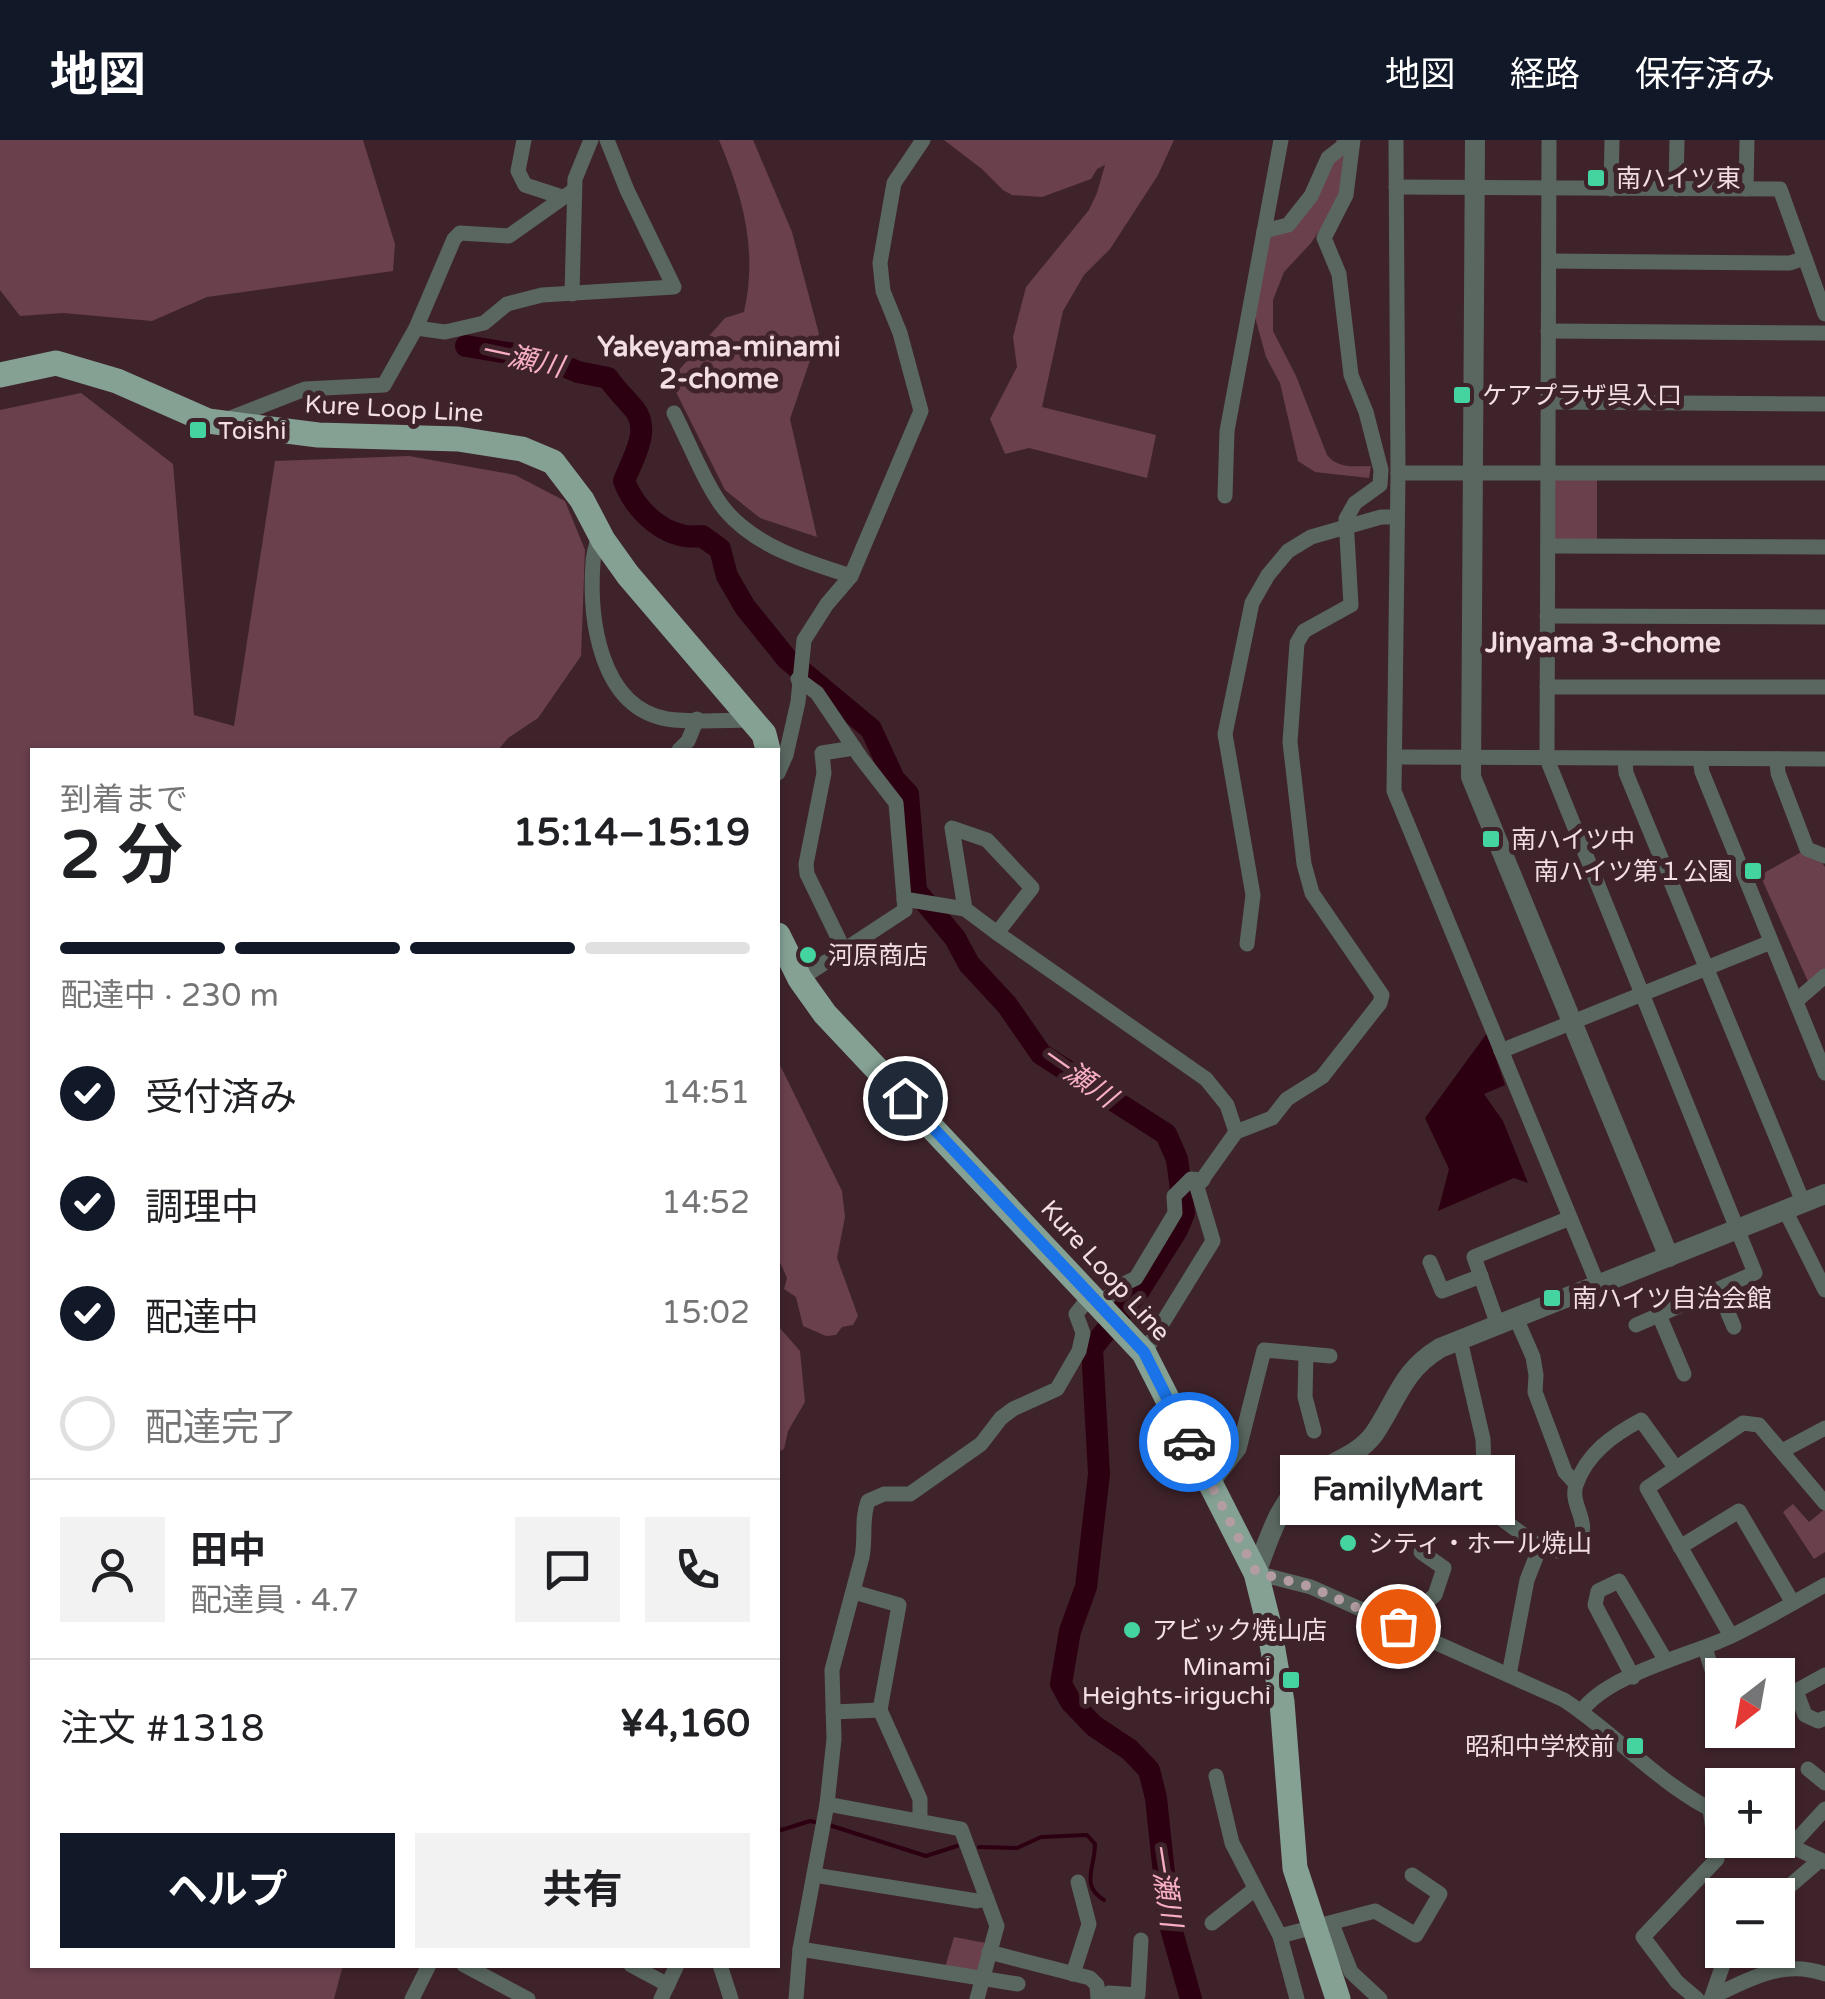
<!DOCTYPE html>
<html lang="ja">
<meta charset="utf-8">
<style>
:root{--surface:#fff;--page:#f2f2f2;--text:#202124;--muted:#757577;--line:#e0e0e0;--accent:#111827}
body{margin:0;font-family:"Varela Round","Noto Sans JP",sans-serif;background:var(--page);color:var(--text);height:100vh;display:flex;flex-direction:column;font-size:38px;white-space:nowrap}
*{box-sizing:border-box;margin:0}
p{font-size:32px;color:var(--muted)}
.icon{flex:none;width:55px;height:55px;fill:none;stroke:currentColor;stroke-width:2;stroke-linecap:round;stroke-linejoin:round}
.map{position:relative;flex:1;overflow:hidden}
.panel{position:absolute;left:30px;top:608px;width:750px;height:1220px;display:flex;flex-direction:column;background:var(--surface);border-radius:0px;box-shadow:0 2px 8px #0004}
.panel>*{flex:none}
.needle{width:65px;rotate:211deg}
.fabs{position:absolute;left:1705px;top:1518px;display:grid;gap:20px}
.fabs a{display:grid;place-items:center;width:90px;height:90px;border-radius:0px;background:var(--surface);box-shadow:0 2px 8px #0004;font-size:50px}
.pin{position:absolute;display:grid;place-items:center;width:85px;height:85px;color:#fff;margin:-42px;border:5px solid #fff;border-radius:50%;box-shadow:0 2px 10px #0007}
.courier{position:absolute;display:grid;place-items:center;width:100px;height:100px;margin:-50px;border:8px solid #1a73e8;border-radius:50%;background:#fff;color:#222;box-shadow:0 2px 12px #0007}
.bubble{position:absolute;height:70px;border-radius:0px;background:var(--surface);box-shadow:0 2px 8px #0004;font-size:32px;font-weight:700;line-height:70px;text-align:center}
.head em{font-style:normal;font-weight:700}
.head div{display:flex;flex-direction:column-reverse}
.head{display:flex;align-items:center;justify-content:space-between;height:170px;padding:0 30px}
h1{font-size:65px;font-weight:700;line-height:75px}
.bar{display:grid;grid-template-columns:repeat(4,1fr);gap:15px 10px;align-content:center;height:120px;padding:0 30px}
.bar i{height:12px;border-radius:8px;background:var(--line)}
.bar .selected{background:var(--accent)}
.bar p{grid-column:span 4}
.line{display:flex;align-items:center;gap:25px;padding:0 30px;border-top:2px solid var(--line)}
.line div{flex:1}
.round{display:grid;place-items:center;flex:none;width:105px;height:105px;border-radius:0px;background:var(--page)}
ol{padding:0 30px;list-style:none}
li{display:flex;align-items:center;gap:30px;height:110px}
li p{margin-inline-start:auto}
li .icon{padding:10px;border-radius:50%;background:var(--accent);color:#fff;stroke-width:4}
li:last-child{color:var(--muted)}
li i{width:55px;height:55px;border:5px solid var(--line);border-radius:50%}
.action{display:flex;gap:20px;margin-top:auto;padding:20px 30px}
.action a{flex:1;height:115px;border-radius:0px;background:var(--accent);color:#fff;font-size:40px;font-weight:700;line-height:115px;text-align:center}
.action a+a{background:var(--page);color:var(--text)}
header{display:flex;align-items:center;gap:60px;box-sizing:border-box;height:140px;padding:0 50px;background:var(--accent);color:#fff}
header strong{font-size:48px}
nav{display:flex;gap:55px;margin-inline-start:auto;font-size:35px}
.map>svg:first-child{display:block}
.green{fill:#6a404d}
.water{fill:#2d0011}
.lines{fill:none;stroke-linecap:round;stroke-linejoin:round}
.stream{stroke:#2d0011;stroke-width:4}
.river{stroke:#2d0011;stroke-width:22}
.minor{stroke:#596760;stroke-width:15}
.tertiary{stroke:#596760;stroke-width:20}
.primary{stroke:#84a194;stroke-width:25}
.done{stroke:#b39da3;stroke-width:10;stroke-dasharray:0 18}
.route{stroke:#1a73e8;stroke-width:12}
.poi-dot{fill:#43d4a0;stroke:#3f232b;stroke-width:4}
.labels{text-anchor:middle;stroke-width:10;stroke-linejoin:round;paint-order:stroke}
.poi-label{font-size:25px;fill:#f2dee3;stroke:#3f232b;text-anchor:start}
.street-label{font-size:25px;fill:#f2dee3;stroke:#3f232b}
.neighbourhood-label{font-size:28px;font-weight:bold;fill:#f2dee3;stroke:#3f232b}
.water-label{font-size:28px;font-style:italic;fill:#f8afc4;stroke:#3f232b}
</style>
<header>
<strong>地図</strong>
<nav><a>地図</a><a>経路</a><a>保存済み</a></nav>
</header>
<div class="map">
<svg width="1825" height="1859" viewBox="0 0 1825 1859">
<rect width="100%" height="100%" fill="#3f232b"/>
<g class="green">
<path d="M0,0H363L395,104L393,131L207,157L152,181L63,173L20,176L0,150Z"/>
<path d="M719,0H753L792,92L819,194L790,279L817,397L760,378L725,350L670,240L725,178L744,172C758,110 743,57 719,0Z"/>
<path d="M944,0H1174L1158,35L1110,109L1084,135L1063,171L1042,267L1156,295L1147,338L1029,308L1005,314L990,279L1017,227L1013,197L1026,147L1089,70L1097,53L1105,25L1097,29L1091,39L1042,57L1012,55L1003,50L982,29Z"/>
<path d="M1336,0H1346L1338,63L1311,103L1284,132L1273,160V191L1296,236L1327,315C1338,329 1354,326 1371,326L1369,338L1315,332L1298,321L1280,243L1266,217L1253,170L1267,98L1286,90L1336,10Z"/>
<path d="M81,253L173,324L194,575L234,586L275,321L409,316L515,335L565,361L585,410L581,516L538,578L508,598L498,610H32V1825H343L334,1859H0V270Z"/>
<path d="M1548,333L1597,335V406H1548Z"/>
<path d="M1807,709L1815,712L1825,727V835L1811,848L1760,735Z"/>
<path d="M778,921L842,1051L845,1077L837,1118L858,1176L853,1185L842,1187L836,1195L826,1196L803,1186L796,1157L784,1149L787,1138L778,1118Z"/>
<path d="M778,1186L800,1211L805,1262L788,1291L784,1309L778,1312Z"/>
<path d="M1793,1364L1809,1382L1825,1369V1412L1814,1419L1783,1372Z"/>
<path d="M954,1797L991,1804L981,1837L944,1831Z"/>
</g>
<path class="water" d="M1487,893L1505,945L1484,954L1503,981L1528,1043L1514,1038L1438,1071L1449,1029L1425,978Z"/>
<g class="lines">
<g class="stream">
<path d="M829,1685L926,1716L957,1706"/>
<path d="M778,1691L810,1681L819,1683"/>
<path d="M979,1707L1017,1708L1041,1697L1087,1695L1095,1704C1095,1729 1080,1745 1104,1760"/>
</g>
<path class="river" d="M466,206L550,220L578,232L608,238C616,250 626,259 635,270C651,291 632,320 624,341C636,372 667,401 702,396L720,409L727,436L745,467L787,519L871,589L894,639L908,654L916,751L955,798L969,824L1007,865L1041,914L1166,994L1177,1019L1184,1073L1177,1090L1140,1149L1092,1208L1099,1334L1086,1447L1070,1491L1061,1544L1071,1562L1094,1586L1130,1610L1149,1630L1156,1658L1169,1781L1191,1859"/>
<g class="minor">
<path d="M524,0L518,31L525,45L562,57"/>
<path d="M1396,0L1398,333L1394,651L1598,1145"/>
<path d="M1549,0L1547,619L1755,1133L1636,1185"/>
<path d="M1396,47L1780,49L1825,174"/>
<path d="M1611,49L1612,0"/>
<path d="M1676,49L1677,0"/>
<path d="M1746,49L1747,0"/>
<path d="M1264,91L1288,85L1311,56L1328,18L1351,0"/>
<path d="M1549,121L1790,123L1805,118"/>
<path d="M572,154L575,39L591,0"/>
<path d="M416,188L445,192L484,183L507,164L542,155L674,147L627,50L607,0"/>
<path d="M1548,191L1825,193"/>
<path d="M1548,262L1825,264"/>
<path d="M674,273C688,300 707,349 726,371C757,407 807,422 851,436"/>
<path d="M228,279L305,249L384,245L416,188L454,99L460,93L509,96L574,50"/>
<path d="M1398,333H1825"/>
<path d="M1225,356L1227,291L1281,0"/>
<path d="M599,392C598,402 593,413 593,423C589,477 599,567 667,579C693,583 726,580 753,580"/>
<path d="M1548,406L1825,407"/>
<path d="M1547,476L1825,477"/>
<path d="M798,539L817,553L861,618L896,663L905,770L800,839"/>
<path d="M1547,547H1825"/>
<path d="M679,610L688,601L697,579"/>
<path d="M1395,617L1825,619"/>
<path d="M1625,619L1626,633L1803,1062"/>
<path d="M1700,619L1702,632L1825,933"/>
<path d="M1777,619L1778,633L1807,709L1825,716"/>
<path d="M778,633L786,615L798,562L804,500L827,464L851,436L921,271L900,193L883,151L880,123L894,43L923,0"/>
<path d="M952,688L987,700L1032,748L997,793L965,769Z"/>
<path d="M904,759L965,769"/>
<path d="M997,793L1206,939L1227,965L1236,992"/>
<path d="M1247,804L1253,755L1225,594L1252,463L1268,435L1288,411L1311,397L1381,377H1397"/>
<path d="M844,810L807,734L806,724L824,633L822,613L854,608"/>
<path d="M1796,861L1825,836"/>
<path d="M1501,911L1771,802"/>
<path d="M1785,1070L1825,1150"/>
<path d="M1430,1122L1442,1151L1481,1136"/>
<path d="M1718,1149L1734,1187"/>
<path d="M1100,1164L1120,1146L1136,1138L1175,1073L1174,1056L1191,1039L1203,1040"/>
<path d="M1659,1175L1684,1234"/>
<path d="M1516,1178L1533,1217L1536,1235L1535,1252L1565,1332L1576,1344"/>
<path d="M1498,1185L1474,1117L1570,1078"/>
<path d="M1460,1200L1483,1299L1485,1360L1480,1363L1540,1407"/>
<path d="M1144,1213L1213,1101L1197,1047L1236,992L1272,978L1287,959L1322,937L1380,863L1382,855L1312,753L1304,724L1290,602L1297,503L1304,491L1351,465L1346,379L1355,363L1380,345L1381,330L1366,272L1351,235L1339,134L1324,98L1346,55L1353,0"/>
<path d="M1306,1214L1305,1257L1314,1291"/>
<path d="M1782,1311L1825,1288"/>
<path d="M1211,1345L1239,1309L1264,1210L1330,1216"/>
<path d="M1680,1407L1739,1371L1793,1463"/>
<path d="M1256,1433L1311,1447L1564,1560C1619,1596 1661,1647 1722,1675"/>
<path d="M854,1452L899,1465L880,1570L920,1659V1681"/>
<path d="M1398,1486L1435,1455L1444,1428L1421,1412"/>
<path d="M1731,1496L1647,1348L1743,1283L1759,1285L1825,1363"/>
<path d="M1705,1508L1716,1543"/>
<path d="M1509,1535L1527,1440L1540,1407C1554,1410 1565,1416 1576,1404C1594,1384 1569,1366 1576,1345C1587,1313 1613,1295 1641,1280L1675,1327"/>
<path d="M1825,1535L1796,1551L1805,1575L1818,1581L1825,1578"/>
<path d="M1633,1537L1595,1465L1598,1451L1619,1441L1666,1521"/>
<path d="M833,1572L880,1570"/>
<path d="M1581,1572C1605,1536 1687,1516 1727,1498C1761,1482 1793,1463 1825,1445"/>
<path d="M1808,1629L1825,1643"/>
<path d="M1216,1636L1232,1703L1280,1796L1297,1859"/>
<path d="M827,1664L961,1689L997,1786L977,1859"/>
<path d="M1778,1700L1825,1722"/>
<path d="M1791,1706L1825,1669"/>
<path d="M814,1735L977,1761L987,1759"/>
<path d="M1778,1756L1820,1720"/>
<path d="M1212,1783L1255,1749"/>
<path d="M1332,1784L1351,1832L1380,1859"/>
<path d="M1280,1796L1375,1771L1416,1795L1440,1754L1412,1735"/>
<path d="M800,1809L1018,1844"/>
<path d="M989,1812L1090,1838L1097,1845L1098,1859"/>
<path d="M464,1825L528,1859"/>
<path d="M631,1825L668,1845"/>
<path d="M720,1825L731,1859"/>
<path d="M1073,1834L1089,1784L1078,1742"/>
<path d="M1712,1857C1749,1839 1783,1819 1825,1834"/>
<path d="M412,1859L429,1825"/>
<path d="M661,1859L677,1825"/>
<path d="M796,1859L800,1809L827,1664L834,1599L832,1530L862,1417C866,1397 861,1380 868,1361L884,1354H910L981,1304L1001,1278L1013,1269L1057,1249L1079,1211L1083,1193L1076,1174L1092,1154"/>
<path d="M1105,1859L1109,1853L1138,1855L1141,1800"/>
<path d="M1697,1859L1677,1842L1643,1797L1717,1719L1710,1669"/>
<path d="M1711,1859L1728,1810"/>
</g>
<g class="tertiary">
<path d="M1475,0L1471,637L1669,1117"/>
<path d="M1256,1433C1269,1399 1279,1361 1309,1338C1330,1322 1357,1317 1374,1294C1398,1259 1401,1232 1440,1208L1825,1054"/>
</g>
<g class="primary">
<path d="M0,235L56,223L117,241L208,281L318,295L458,299L522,309L553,322L582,360L603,400L628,435L764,594L768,610"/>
<path d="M778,795L800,839L825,874L1144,1213L1256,1433L1268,1481L1282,1562L1295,1728L1338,1859"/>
</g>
</g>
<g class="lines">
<path class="done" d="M1189,1302L1256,1432L1311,1447L1398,1486"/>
<path class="route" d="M905,958L1144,1212L1189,1302"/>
</g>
<g class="poi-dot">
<rect x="1586" y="28" width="20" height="20" rx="5"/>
<rect x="1452" y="245" width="20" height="20" rx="5"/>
<rect x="188" y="280" width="20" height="20" rx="5"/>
<rect x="1481" y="689" width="20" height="20" rx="5"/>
<rect x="1743" y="721" width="20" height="20" rx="5"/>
<circle cx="808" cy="815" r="10"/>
<rect x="1542" y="1148" width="20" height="20" rx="5"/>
<circle cx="1348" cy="1403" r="10"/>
<circle cx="1132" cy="1490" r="10"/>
<rect x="1281" y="1530" width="20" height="20" rx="5"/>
<rect x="1625" y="1596" width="20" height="20" rx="5"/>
</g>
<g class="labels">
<g class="poi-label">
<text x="1616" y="47">南ハイツ東</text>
<text x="1482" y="264">ケアプラザ呉入口</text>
<text x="218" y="299">Toishi</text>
<text x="1511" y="708">南ハイツ中</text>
<text x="1733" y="740" text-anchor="end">南ハイツ第１公園</text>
<text x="828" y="824">河原商店</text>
<text x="1572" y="1167">南ハイツ自治会館</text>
<text x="1368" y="1412">シティ・ホール焼山</text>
<text x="1152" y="1499">アビック焼山店</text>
<text x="1271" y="1535" text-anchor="end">Minami<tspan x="1271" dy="29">Heights-iriguchi</tspan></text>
<text x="1615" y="1615" text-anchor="end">昭和中学校前</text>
</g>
<g class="street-label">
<text transform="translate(394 268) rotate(3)" y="9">Kure Loop Line</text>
<text transform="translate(1106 1130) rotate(48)" y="9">Kure Loop Line</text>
</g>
<g class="neighbourhood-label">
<text x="719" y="216">Yakeyama-minami<tspan x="719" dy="32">2-chome</tspan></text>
<text x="1603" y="512">Jinyama 3-chome</text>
</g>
<g class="water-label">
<text transform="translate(522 218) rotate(12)" y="10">一瀬川</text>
<text transform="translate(1079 936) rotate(35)" y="10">一瀬川</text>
<text transform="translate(1166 1745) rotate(81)" y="10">一瀬川</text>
</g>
</g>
</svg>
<div class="fabs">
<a><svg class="needle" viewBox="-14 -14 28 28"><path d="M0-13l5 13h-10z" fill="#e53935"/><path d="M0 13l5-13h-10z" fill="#757577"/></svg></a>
<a>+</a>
<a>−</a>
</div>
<div class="pin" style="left:1398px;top:1486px;background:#ea580c"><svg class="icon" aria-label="bag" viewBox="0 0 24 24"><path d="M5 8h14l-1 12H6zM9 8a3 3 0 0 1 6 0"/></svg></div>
<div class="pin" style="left:905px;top:958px;background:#1f2937"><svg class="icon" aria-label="home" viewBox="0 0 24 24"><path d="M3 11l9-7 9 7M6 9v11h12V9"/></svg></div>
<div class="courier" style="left:1189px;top:1302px"><svg class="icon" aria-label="car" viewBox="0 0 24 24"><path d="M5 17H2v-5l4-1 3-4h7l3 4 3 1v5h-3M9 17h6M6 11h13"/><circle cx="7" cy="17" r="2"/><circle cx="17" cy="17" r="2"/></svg></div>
<div class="bubble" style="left:1280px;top:1315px;width:235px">FamilyMart</div>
<section class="panel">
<div class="head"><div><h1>2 分</h1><p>到着まで</p></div><em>15:14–15:19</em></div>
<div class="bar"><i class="selected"></i><i class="selected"></i><i class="selected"></i><i></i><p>配達中 · 230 m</p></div>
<ol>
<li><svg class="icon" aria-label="check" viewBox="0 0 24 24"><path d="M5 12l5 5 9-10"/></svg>受付済み<p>14:51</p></li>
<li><svg class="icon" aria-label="check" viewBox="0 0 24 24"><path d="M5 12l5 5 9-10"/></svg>調理中<p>14:52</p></li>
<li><svg class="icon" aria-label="check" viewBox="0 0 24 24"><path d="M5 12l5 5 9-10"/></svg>配達中<p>15:02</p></li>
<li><i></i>配達完了</li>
</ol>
<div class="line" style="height:180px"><a class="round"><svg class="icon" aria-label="person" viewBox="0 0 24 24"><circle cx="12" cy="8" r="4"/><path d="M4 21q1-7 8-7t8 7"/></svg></a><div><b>田中</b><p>配達員 · 4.7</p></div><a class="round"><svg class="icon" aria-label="chat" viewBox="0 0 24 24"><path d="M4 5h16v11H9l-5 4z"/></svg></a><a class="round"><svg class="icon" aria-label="phone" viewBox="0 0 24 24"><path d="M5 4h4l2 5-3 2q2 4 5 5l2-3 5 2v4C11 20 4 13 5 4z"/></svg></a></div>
<div class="line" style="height:130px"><div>注文 #1318</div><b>¥4,160</b></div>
<div class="action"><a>ヘルプ</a><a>共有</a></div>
</section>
</div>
